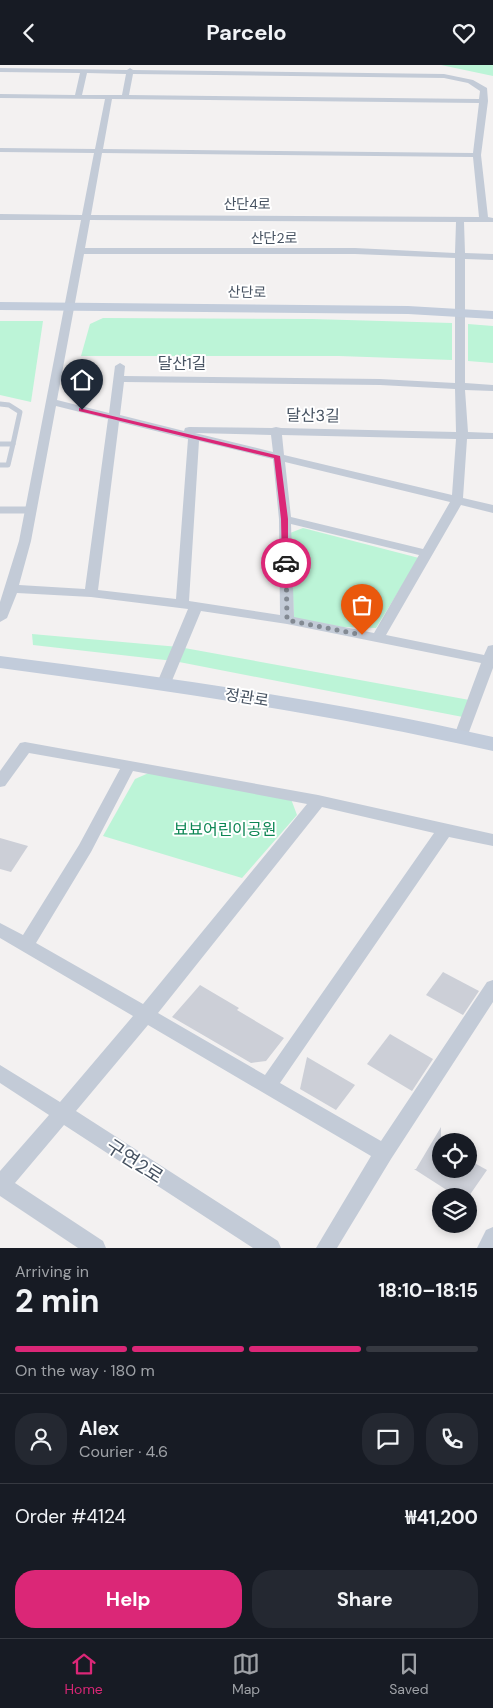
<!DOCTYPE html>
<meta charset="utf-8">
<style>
:root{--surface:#171b24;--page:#242831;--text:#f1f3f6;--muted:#9ea1a6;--line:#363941;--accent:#db2777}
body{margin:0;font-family:"DM Sans","Noto Sans KR",sans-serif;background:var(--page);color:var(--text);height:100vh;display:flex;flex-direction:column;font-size:19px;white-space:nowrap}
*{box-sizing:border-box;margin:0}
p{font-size:16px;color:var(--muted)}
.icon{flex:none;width:28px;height:28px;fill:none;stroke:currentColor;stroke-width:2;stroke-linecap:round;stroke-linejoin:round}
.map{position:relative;height:1183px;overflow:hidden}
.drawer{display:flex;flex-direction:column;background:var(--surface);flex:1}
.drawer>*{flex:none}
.buttons{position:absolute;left:432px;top:1068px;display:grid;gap:10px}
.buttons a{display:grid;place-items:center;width:45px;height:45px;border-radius:50%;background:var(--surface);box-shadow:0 2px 8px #0003;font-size:25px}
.pin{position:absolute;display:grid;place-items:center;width:42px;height:42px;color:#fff;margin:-51px -21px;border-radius:50% 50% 50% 0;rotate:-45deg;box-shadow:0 0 5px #0007}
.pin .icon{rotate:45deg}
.courier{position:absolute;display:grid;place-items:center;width:50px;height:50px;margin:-25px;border:4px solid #db2777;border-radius:50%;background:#fff;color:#222;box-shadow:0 1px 6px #0007}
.overview em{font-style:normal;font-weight:700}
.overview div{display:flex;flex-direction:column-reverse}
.overview{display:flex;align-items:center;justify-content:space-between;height:85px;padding:0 15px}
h1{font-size:32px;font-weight:700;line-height:38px}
.bar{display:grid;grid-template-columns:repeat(4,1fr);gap:8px 5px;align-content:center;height:60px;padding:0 15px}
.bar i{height:6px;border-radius:4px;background:var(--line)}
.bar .selected{background:var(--accent)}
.bar p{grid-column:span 4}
.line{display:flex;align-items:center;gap:12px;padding:0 15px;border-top:1px solid var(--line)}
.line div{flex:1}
.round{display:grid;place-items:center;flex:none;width:52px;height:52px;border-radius:20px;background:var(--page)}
.cta{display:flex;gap:10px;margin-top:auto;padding:10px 15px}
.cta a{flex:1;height:58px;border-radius:20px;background:var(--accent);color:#fff;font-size:20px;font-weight:700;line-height:58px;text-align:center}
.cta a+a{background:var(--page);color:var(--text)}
header{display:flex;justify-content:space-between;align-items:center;height:65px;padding:0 15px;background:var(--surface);font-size:22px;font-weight:700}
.menu{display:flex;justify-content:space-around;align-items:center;height:70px;border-top:1px solid var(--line);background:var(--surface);font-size:14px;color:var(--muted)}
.menu a{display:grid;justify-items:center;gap:2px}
.menu .selected{color:var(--accent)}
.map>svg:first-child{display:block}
.green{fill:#bcf4d7}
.building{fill:#cccfd7}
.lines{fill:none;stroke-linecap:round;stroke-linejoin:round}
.lane-far1{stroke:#c3cbd7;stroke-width:5}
.lane{stroke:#c3cbd7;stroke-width:7}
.street{fill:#c3cbd7;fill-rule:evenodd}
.secondary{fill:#c2ccdb;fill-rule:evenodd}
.route{fill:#db2777}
.done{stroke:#838a93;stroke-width:5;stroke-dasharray:0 9}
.labels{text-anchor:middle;stroke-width:4;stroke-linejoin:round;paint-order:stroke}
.far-street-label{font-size:14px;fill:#465261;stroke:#fff}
.street-label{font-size:16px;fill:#465261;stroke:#fff}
.park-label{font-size:16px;fill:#0d8654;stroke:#fff}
.near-street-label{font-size:19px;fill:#465261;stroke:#fff}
</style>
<header><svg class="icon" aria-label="back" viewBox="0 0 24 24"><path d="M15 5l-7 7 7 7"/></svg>Parcelo<svg class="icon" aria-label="heart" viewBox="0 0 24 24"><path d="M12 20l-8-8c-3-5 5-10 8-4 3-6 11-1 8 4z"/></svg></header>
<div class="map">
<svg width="493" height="1183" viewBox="0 0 493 1183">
<rect width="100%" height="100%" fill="#f3f1f1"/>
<g class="green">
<path d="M441,0H493V11Z"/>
<path d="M103,253L312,254L452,258V295L339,291H81L90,259Z"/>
<path d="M0,256H43L31,337L0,330Z"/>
<path d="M468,259L493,261V298L468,296Z"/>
<path d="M303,463L419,493L376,563L343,562L294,553L290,468Z"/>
<path d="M32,569L179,582L475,636L468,653L174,596L33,580Z"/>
<path d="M151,707L291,734L297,750L242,813L103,771L135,714Z"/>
</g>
<g class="building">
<path d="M0,773L28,781L11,807L0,804Z"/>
<path d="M443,907L479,926L463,950L426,930Z"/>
<path d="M200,920L239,943L237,945L284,973L266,996L251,998L172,952Z"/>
<path d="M390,969L433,994L412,1026L367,999Z"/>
<path d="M307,992L355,1020L336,1045L300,1024Z"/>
<path d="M441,1062V1104H469V1095L487,1105L469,1131H456L414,1104H416Z"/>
</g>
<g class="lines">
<g class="lane-far1">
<path d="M0,339L9,340L20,347L13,379"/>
<path d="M0,379H13L8,400H0"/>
</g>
<path class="lane" d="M0,445H30"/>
<g class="street">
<path d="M0,3L127,5L130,3L133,5L444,9L473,15L487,23L488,36L481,90L488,152L493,153V157H464L465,188L493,189V195L465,194V318L493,320V326L465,325L468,367L493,368V374H467L463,433L493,440V448L461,440L386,570L484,590L488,581L493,580V603L466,675H456L454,671L481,598L287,559L201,546L171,618L169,621H159L157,618L188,544L91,532L17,528L7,553L0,557V537L19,476L81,155H0V149L82,150L94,88L0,87V83L95,84L105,34L0,33V29L75,30L80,8L0,7ZM87,8L126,9L122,30H82ZM133,9L444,13L468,18L480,26L479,34L129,30ZM112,34L479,38L473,88L103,84ZM102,88L473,92L479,152L91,150ZM90,155L456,157L455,188L355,183H85ZM84,189H355L455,193V318L380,314L124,311L125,301L120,298L115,301L109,348L57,335ZM124,317L380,320L455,324L456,367L281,363L276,362L272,363L189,362L185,363L184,366L120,350ZM56,341L108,354L85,524L19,520L31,476ZM119,357L188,374L176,534L98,525ZM195,368L271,370L273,387ZM282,370L456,374L452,430L284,390ZM199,376L273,394L279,454L280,550L189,536ZM285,397L450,437L423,484L291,452ZM291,459L419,490L374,568L294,552Z"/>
<path d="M25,677L318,730L493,769V781L449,772L280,1018L381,1076L487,917L493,915V937L391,1094L337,1183H316L371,1091L148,960L76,1046L278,1176L281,1183H253L64,1060L15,1118L103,1176L106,1183H78L0,1131V1106L49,1050L0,1018V1000L60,1037L133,951L0,873V858L23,870L79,780L120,704L29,688L5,721L0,722V706L20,678ZM133,706L307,739L143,939L36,878L91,787ZM322,742L434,768L265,1010L158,948Z"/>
<path d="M493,1162V1183H477L486,1165Z"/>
</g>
<g class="secondary">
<path d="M0,237L408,241L493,246V254L408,249L0,245Z"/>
<path d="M0,591C166,612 330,635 493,672V686C330,649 166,625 0,603Z"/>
</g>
</g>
<path class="route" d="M79,343L280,391L288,454V500L282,498L281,454L274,393L79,346Z"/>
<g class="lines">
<path class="done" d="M286,498L287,555L362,570"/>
</g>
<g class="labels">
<g class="far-street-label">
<text x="247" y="144">산단4로</text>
<text x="274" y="178">산단2로</text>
<text transform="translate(247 227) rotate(1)" y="5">산단로</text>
</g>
<g class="street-label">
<text x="182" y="304">달산1길</text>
<text transform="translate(313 350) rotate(1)" y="6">달산3길</text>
<text transform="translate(247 632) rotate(9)" y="6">정관로</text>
</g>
<g class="park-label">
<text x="225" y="770">뵤뵤어린이공원</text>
</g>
<g class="near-street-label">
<text transform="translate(135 1096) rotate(33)" y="7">구연2로</text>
</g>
</g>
</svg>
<div class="buttons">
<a><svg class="icon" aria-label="locate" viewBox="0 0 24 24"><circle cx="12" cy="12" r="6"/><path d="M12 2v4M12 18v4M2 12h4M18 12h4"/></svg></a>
<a><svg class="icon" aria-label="layers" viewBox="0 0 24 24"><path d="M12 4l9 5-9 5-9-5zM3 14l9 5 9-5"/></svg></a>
</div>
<div class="pin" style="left:362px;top:570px;background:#ea580c"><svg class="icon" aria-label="bag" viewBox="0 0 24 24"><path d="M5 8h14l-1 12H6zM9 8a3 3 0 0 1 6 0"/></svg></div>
<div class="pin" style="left:82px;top:345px;background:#1f2937"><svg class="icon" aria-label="home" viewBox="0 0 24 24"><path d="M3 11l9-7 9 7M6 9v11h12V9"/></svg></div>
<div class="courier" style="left:286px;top:498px"><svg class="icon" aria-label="car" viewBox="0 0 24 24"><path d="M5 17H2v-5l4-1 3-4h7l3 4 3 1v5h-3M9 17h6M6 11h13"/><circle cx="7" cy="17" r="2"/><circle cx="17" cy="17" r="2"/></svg></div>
</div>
<section class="drawer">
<div class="overview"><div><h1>2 min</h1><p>Arriving in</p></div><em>18:10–18:15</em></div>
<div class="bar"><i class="selected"></i><i class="selected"></i><i class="selected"></i><i></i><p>On the way · 180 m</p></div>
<div class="line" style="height:90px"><a class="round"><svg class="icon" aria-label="person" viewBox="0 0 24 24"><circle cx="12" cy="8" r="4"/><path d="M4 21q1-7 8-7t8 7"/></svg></a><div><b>Alex</b><p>Courier · 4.6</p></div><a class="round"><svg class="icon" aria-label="chat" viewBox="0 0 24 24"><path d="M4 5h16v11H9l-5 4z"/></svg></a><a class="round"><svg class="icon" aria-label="phone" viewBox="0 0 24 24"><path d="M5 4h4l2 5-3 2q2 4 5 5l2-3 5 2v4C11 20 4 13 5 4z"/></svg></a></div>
<div class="line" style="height:65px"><div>Order #4124</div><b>₩41,200</b></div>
<div class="cta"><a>Help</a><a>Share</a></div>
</section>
<nav class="menu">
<a class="selected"><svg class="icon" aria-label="home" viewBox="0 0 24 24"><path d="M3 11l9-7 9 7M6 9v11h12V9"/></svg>Home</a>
<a><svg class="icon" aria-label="map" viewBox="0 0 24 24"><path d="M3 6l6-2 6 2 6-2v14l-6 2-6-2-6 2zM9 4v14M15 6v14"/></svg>Map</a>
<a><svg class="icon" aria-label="saved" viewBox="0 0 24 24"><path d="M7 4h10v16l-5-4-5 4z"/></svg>Saved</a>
</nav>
